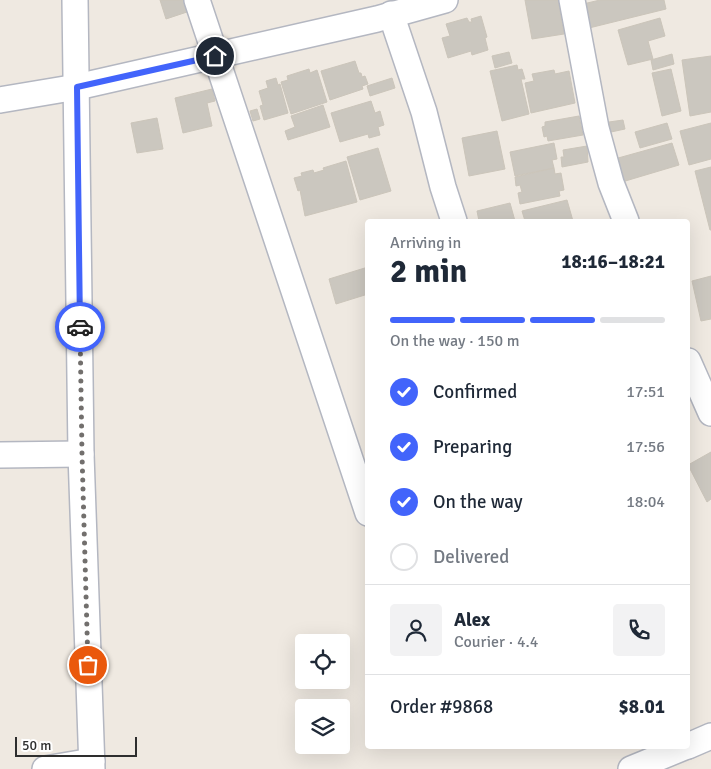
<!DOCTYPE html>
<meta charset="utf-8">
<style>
:root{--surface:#fff;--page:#f2f2f3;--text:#1f2937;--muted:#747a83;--line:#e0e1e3;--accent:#4264fb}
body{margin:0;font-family:Signika,sans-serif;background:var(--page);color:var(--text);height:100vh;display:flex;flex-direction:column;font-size:19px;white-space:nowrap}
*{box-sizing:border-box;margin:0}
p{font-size:16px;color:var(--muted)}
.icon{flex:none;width:28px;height:28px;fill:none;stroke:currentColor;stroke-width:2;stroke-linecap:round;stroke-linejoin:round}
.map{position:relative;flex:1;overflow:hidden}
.side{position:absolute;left:365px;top:219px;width:325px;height:530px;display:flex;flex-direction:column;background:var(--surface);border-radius:5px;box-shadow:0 5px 20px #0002}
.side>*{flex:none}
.buttons{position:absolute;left:295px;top:634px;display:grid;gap:10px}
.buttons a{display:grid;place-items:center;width:55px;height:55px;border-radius:5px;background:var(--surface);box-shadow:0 5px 20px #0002;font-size:25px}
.scale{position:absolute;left:15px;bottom:12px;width:122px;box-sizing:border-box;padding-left:5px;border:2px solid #2e2e2e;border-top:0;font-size:14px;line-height:18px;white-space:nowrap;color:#2e2e2e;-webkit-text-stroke:4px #fff;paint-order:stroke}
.pin{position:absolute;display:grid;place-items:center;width:42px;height:42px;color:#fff;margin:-21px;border:2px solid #fff;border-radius:50%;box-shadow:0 1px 5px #0007}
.courier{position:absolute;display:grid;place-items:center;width:50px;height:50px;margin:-25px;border:4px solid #4264fb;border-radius:50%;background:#fff;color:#222;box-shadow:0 1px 6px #0007}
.headline em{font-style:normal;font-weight:800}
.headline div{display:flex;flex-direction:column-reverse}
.headline{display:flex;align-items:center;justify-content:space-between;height:85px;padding:0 25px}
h1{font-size:32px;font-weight:800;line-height:38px}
.bar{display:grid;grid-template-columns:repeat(4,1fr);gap:8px 5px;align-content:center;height:60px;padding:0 25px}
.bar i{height:6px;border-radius:4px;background:var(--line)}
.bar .selected{background:var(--accent)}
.bar p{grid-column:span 4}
.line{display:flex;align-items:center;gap:12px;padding:0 25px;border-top:1px solid var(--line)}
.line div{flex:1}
.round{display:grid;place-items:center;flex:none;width:52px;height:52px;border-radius:5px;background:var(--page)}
ol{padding:0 25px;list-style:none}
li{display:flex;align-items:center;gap:15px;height:55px}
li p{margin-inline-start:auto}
li .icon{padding:5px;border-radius:50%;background:var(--accent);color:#fff;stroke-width:4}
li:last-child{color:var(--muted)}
li i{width:28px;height:28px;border:2px solid var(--line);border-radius:50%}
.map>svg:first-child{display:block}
.building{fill:#cbc7bf;stroke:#cbc5ba}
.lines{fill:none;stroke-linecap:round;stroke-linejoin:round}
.minor-casing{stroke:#b4b7c1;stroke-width:28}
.minor{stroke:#fff;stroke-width:25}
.done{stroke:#726f6d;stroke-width:5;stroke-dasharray:0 9}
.route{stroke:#4264fb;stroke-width:6}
</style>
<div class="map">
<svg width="711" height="769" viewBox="0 0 711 769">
<rect width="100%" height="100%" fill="#efe9e1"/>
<g class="building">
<path d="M160,0H189L193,10L166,19Z"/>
<path d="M525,0H558L564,34L532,39Z"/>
<path d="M600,0H664L666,9L589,28L583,4Z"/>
<path d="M481,16L487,37L485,38L488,50L472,55L471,51L448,58L442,38L450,36L446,24L467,18L469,22H472L471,19Z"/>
<path d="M660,18L665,36L648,41L653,59L628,65L618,30Z"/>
<path d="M509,52L512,63L495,68L492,56Z"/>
<path d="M672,54L674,64L653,70L651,60Z"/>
<path d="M711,56V112L690,116L682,60Z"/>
<path d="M355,61L359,73H361L362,77L365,76L368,84L362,86L363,89L330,100L321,71Z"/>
<path d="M517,65L518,70L522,69L525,79H521L529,114L502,121L490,71Z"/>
<path d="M309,69L310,73L317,70L327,102L291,114L281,82L288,80L287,76Z"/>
<path d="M671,69L681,111L662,116L652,73Z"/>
<path d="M554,70L555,74L569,71L575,103L531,113L525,83L534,81L532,74Z"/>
<path d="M276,78L278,85L280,84L288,113L264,120L260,106L263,105L259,91L268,88L266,81Z"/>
<path d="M392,78L395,88L370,96L367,86Z"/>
<path d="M212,89L215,101L207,103L212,126L183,133L175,98Z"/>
<path d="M371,101L375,113L380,111L384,125L378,127L380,135L369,138L368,134L340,142L331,113Z"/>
<path d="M323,105L330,127L288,140L285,131L295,127L291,116Z"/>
<path d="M257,109L260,119L253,121L250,111Z"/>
<path d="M579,116L583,135L548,141L547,136L544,137L542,127L545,126V122Z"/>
<path d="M157,118L163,149L137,153L131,123Z"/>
<path d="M623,120L625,129L611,132L609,122Z"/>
<path d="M667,123L672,139L640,148L635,132Z"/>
<path d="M711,123V159L689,165L680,131Z"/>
<path d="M497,131L505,169L469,176L462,138Z"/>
<path d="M554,143L557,159L552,160L554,168L515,176L510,152Z"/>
<path d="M672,143L679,165L622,182L611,160Z"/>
<path d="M587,146L588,162L562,167L561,157H564L563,150Z"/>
<path d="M378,148L391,191L360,200L347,157Z"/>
<path d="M346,161L357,202L305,216L300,190L298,191L294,178L302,176L301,173L313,170L314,173L324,170L323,168Z"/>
<path d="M711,167V230H710L695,171Z"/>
<path d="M554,168L555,174L561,173L564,190L559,191L560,196L520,204L518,193L522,192L520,185L516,186L515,177Z"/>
<path d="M567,200L573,221H525L522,211Z"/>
<path d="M510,203L515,221H479L477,211Z"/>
<path d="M368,267V294L336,304L329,279Z"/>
<path d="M711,276V319L701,321L692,281Z"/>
<path d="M711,452V499L707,502L688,465Z"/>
</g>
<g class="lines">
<g class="minor-casing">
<g id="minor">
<path d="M75,0L81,454L92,769"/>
<path d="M197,0L368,513"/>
<path d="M572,0L596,128L611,183L626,221"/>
<path d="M391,14L424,112L443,187L454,221"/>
<path d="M0,100L77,87L377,19L445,0"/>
<path d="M688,361L711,413"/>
<path d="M0,455L81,454"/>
<path d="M688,746L711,736"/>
<path d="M45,769L92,761"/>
<path d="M631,769L687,746"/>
</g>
</g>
<use href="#minor" class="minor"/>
</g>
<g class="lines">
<path class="done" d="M80,327L82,454L88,665"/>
<path class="route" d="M80,327L77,87L215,56"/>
</g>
</svg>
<div class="buttons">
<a><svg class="icon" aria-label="locate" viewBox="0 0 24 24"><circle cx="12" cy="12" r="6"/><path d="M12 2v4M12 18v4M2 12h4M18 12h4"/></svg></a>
<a><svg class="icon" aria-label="layers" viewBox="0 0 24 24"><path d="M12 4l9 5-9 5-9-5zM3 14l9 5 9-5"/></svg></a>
</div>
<div class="scale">50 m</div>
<div class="pin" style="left:88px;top:665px;background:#ea580c"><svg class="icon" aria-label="bag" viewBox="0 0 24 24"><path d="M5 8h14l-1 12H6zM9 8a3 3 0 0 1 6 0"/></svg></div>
<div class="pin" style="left:215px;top:56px;background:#1f2937"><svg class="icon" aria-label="home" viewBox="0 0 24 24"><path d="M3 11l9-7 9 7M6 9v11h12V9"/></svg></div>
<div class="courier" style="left:80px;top:327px"><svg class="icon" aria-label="car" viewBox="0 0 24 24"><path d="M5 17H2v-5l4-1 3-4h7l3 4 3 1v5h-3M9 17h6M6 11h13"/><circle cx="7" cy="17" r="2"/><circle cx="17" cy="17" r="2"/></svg></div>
<section class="side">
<div class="headline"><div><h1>2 min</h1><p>Arriving in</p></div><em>18:16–18:21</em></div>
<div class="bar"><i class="selected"></i><i class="selected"></i><i class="selected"></i><i></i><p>On the way · 150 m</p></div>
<ol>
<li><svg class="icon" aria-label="check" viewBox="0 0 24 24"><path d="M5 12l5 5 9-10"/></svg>Confirmed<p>17:51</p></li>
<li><svg class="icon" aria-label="check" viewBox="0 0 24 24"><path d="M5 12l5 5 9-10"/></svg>Preparing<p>17:56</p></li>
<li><svg class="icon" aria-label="check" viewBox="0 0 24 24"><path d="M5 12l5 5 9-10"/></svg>On the way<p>18:04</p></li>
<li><i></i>Delivered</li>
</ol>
<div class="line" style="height:90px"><a class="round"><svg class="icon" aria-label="person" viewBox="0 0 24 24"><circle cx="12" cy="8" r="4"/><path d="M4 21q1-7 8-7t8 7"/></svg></a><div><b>Alex</b><p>Courier · 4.4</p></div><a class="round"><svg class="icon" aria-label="phone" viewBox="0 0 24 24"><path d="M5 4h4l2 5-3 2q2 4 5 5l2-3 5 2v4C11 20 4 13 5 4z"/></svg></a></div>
<div class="line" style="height:65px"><div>Order #9868</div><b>$8.01</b></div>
</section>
</div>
